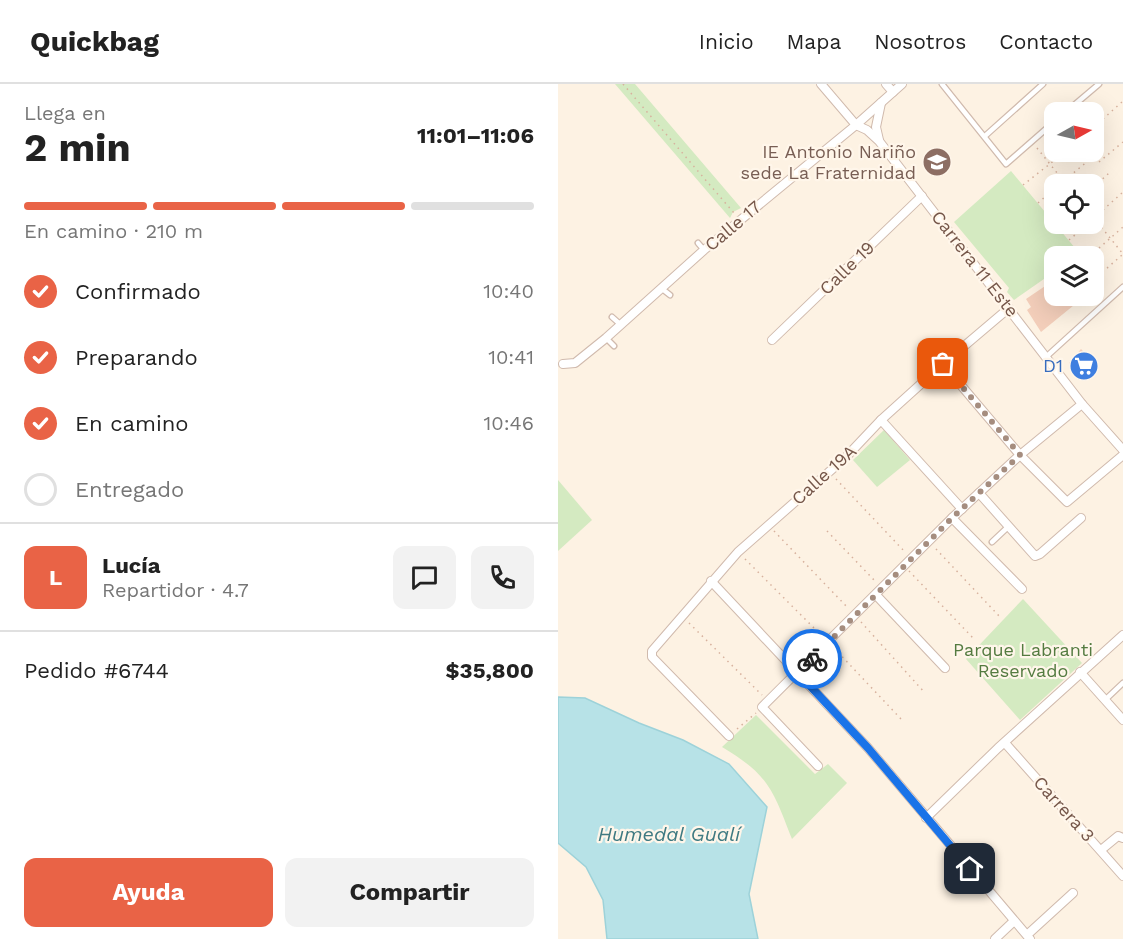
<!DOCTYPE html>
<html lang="es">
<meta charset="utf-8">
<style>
:root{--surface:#fff;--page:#f2f2f2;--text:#222;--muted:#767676;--line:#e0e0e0;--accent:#e96346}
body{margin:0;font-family:"Work Sans",sans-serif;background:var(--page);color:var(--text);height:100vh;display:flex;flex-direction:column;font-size:22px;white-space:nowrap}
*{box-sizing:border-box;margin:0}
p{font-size:20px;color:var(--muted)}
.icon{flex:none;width:33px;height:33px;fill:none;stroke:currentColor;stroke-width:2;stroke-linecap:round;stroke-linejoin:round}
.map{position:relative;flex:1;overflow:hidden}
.drawer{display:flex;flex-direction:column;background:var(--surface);width:558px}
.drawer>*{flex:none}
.needle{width:39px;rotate:82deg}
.buttons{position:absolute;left:486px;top:18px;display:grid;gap:12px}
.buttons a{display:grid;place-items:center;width:60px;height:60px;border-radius:12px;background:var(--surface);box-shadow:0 6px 24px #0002;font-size:30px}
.pin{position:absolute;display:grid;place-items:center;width:51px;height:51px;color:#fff;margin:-26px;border-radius:12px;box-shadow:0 3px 9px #0006}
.courier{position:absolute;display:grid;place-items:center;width:60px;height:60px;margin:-30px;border:4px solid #1a73e8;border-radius:50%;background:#fff;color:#222;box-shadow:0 2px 8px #0007}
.overview em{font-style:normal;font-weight:700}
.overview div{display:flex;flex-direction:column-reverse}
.overview{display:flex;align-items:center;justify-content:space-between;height:102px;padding:0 24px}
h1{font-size:39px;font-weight:700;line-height:45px}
.bar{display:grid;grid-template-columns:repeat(4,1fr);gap:9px 6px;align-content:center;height:72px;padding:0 24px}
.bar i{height:8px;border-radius:4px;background:var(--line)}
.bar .selected{background:var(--accent)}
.bar p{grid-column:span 4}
.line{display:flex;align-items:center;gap:15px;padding:0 24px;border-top:2px solid var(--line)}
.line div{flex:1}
.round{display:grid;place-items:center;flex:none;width:63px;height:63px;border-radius:12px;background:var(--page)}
ol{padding:0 24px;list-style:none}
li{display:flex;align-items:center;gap:18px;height:66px}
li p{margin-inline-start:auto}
li .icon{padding:6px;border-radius:50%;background:var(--accent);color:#fff;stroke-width:4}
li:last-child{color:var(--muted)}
li i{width:33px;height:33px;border:3px solid var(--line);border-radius:50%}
.primary-button{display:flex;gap:12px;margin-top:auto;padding:12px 24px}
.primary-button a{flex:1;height:69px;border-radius:12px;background:var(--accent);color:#fff;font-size:24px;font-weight:700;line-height:69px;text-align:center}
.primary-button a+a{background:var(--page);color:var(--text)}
header{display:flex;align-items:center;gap:36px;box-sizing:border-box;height:84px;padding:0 30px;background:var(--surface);border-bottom:2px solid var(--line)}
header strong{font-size:28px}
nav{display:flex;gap:33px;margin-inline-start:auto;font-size:21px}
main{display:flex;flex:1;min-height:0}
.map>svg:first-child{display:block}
.green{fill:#d4eac1}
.water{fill:#b7e2e7;stroke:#9dd2d9;stroke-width:1.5}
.building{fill:#f3ceba}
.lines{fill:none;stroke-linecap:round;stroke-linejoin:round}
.lane-casing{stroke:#d0baad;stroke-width:7}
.street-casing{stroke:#d0baad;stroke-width:10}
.path{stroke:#d7b19d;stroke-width:1.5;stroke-dasharray:1.5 4.5;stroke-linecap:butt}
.lane{stroke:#fff;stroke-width:4.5}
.street{stroke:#fff;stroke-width:8}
.done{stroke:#a58d7f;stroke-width:6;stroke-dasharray:0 10.8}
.route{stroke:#1a73e8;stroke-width:8}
.labels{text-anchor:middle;stroke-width:4.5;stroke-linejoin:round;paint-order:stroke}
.education-label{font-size:18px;fill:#785e54;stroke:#fff6ea;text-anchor:end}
.street-label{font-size:18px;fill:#755649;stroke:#fff6ea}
.shop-label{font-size:18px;fill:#366cbe;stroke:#fff6ea;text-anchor:end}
.park-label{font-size:18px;fill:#547b40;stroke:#fff6ea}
.water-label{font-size:20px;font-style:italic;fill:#3f7a82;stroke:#fff6ea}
</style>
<header>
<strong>Quickbag</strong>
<nav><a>Inicio</a><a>Mapa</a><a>Nosotros</a><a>Contacto</a></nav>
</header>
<main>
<section class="drawer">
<div class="overview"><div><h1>2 min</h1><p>Llega en</p></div><em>11:01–11:06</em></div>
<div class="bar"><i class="selected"></i><i class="selected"></i><i class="selected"></i><i></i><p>En camino · 210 m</p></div>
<ol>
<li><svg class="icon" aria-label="check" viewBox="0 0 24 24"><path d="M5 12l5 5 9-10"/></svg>Confirmado<p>10:40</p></li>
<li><svg class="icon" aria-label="check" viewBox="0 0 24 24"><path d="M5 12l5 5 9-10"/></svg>Preparando<p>10:41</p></li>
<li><svg class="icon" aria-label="check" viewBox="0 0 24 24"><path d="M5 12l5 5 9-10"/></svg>En camino<p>10:46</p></li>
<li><i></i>Entregado</li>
</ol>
<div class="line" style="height:108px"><b class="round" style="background:var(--accent);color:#fff">L</b><div><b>Lucía</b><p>Repartidor · 4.7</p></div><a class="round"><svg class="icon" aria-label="chat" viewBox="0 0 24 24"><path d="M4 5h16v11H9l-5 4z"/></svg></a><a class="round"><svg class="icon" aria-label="phone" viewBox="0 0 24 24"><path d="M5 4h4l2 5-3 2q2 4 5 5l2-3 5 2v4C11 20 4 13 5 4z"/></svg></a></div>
<div class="line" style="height:78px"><div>Pedido #6744</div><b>$35,800</b></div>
<div class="primary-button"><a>Ayuda</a><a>Compartir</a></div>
</section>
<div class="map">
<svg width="565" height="855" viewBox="0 0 565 855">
<rect width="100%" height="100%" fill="#fdf2e3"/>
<g class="green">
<path d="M57,0H77L183,124L175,128L172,134Z"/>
<path d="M453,87L522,170L518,172H496V188L456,216L449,208L451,204L396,138Z"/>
<path d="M326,346L352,376L319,403L295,376Z"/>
<path d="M0,396L34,436L0,467Z"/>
<path d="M465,515L524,579L462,636L408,575Z"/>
<path d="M198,631L257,690L270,680L289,699L234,755C215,706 211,691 164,663Z"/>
</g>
<path class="water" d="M0,613L27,614L81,639L125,656L171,680L209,723L191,810L200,855H49L45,816L28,783L0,759Z"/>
<g class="building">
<path d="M496,196V212H517L521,217L483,248L469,226L473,223L468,215Z"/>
<path d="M523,265L541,284L527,296L511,279Z"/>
</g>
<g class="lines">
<g class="lane-casing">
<g id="lane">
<path d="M384,0L448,80L496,38"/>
<path d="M508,28L541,0"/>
<path d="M427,52L485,0"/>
<path d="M140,159L146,166"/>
<path d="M103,204L112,211"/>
<path d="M54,233L63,241"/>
<path d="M48,254L56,262"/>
<path d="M488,273L565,203"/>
<path d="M434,458L451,442"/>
<path d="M547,616L565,599"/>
</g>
</g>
<g class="street-casing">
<g id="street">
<path d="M263,0L298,41L309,46L321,57L524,320L565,366"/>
<path d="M328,0L335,8"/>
<path d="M321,56L318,43L323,19"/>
<path d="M214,256L364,112"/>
<path d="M5,280L17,279L48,254L146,166L298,41L344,0"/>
<path d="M385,280L462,371L509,418L565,371"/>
<path d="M323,336L404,425"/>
<path d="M421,409L477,472L482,470L523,434"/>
<path d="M394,434L464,505"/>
<path d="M153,497L310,664L472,855"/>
<path d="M318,511L387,584"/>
<path d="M522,588L565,636"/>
<path d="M171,652L94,573V567L180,468L288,373L323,336L385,280L451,224"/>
<path d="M447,659L565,792"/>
<path d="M260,682L204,623L394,434L462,371L524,320"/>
<path d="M368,734L440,664L565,551"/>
<path d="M543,766L560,752L565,754"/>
<path d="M469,851L515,809"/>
<path d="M437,855L456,837"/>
</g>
</g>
<g class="path">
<path d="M65,0L176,129"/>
<path d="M536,43L565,17"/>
<path d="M479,64L508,100"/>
<path d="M541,78L565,58"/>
<path d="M502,100L536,72"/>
<path d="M465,101L507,68"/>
<path d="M536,103L551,89"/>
<path d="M480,119L496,105"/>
<path d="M536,134L565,170"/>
<path d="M536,134L565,108"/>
<path d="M495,137L496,135"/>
<path d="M511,156L530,140"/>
<path d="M532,172L565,143"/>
<path d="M540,192L564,171"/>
<path d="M278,395L347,468"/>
<path d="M216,447L290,524"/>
<path d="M269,447L317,497"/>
<path d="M378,465L442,533"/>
<path d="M187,475L264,552"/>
<path d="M351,487L415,554"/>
<path d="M303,538L367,609"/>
<path d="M131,539L204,611"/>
<path d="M276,564L343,635"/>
<path d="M179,645L198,629"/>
</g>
<use href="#lane" class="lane"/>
<use href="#street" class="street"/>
</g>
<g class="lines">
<path class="done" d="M254,575L394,434L462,371L385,280"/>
<path class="route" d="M254,575L240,589L310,664L412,785"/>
</g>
<defs>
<g id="school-disc" transform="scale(1.5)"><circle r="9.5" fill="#8d6e63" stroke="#fff6ea"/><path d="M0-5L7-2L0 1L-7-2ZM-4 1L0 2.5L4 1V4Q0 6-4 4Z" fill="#fff"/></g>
<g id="supermarket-disc" transform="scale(1.5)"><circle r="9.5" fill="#3f7fe0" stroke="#fff6ea"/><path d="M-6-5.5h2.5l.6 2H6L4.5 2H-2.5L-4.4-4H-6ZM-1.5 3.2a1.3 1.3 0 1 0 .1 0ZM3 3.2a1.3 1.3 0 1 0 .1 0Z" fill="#fff"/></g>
</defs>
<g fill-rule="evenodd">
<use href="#school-disc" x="379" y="78"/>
<use href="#supermarket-disc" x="526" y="282"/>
</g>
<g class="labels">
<g class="education-label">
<text x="358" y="74">IE Antonio Nariño<tspan x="358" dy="21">sede La Fraternidad</tspan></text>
</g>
<g class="street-label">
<text transform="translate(175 142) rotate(-40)" y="6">Calle 17</text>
<text transform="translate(417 180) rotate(52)" y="6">Carrera 11 Este</text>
<text transform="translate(289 184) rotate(-44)" y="6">Calle 19</text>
<text transform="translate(266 391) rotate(-42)" y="6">Calle 19A</text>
<text transform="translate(506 725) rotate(48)" y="6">Carrera 3</text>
</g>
<g class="shop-label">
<text x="505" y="288">D1</text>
</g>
<g class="park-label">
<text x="465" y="572">Parque Labranti<tspan x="465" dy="21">Reservado</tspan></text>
</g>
<g class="water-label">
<text x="111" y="757">Humedal Gualí</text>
</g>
</g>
</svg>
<div class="buttons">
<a><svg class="needle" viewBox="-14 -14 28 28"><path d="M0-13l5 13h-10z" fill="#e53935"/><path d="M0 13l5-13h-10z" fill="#767676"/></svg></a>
<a><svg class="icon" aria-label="locate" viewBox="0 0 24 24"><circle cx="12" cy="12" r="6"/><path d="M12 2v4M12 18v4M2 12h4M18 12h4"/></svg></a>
<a><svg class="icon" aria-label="layers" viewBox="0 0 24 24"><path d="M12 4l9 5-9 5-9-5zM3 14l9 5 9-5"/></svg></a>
</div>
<div class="pin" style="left:385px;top:280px;background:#ea580c"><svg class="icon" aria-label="bag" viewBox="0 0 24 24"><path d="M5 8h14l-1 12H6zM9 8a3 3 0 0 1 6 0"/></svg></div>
<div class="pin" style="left:412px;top:785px;background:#1f2937"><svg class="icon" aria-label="home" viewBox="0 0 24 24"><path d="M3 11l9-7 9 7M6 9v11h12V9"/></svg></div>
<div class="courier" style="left:254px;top:575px"><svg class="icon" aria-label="bike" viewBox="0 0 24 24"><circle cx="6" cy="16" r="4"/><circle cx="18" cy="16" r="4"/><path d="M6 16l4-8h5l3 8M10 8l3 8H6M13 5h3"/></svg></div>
</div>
</main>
